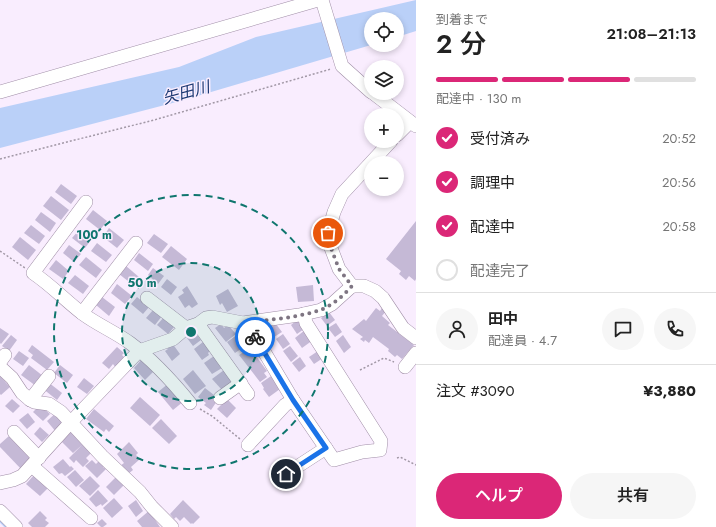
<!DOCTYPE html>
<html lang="ja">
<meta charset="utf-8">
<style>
:root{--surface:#fff;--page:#f6f6f6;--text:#222;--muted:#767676;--line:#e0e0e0;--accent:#db2777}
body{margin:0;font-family:Jost,"Noto Sans JP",sans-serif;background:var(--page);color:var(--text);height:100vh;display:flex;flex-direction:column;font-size:15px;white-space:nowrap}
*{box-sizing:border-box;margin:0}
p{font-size:13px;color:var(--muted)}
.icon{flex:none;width:22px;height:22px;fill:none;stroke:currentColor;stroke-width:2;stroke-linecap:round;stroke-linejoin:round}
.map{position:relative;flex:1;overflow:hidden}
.drawer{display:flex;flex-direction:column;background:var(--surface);width:300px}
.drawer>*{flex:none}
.tools{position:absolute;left:364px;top:12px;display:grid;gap:8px}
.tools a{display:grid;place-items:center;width:40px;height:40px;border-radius:50%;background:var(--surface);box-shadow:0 2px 6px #0003;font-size:20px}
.pin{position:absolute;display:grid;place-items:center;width:34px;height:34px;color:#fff;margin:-17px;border:2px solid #fff;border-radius:50%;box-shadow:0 1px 4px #0007}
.courier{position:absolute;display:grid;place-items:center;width:40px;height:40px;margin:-20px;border:3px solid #1a73e8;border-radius:50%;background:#fff;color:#222;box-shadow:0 1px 5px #0007}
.summary em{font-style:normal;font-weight:600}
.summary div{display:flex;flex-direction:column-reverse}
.summary{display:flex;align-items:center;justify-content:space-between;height:68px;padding:0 20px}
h1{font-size:26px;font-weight:600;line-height:30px}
.bar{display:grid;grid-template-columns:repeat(4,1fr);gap:6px 4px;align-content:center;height:48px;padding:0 20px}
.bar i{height:5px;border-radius:3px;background:var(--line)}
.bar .on{background:var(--accent)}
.bar p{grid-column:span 4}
.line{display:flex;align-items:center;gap:10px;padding:0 20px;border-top:1px solid var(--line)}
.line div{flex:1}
.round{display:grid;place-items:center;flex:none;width:42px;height:42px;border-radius:21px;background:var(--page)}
ol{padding:0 20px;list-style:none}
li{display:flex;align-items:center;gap:12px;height:44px}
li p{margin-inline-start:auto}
li .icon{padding:4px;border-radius:50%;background:var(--accent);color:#fff;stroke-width:4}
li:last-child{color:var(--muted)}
li i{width:22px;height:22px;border:2px solid var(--line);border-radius:50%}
.cta{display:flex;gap:8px;margin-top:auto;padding:8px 20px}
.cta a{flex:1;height:46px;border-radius:24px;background:var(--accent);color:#fff;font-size:16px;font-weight:600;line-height:46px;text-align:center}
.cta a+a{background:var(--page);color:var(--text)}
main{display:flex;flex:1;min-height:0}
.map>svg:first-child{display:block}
.water{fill:#bad0f8}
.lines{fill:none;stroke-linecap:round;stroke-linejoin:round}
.stream{stroke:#bad0f8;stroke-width:2.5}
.building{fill:#c5b9d6}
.minor-casing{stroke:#a08ea7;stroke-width:14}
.path{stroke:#a298a6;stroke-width:1.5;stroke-dasharray:2 2;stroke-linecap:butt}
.minor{stroke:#fff;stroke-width:13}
.done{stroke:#7e7582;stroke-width:4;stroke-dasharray:0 7.2}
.route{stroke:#1a73e8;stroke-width:5}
.ring{fill:none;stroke:#0f766e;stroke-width:2;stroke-dasharray:7 5}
.labels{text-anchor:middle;stroke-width:3;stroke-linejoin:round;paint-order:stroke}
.water-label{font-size:16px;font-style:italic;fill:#1b3872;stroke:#f9edfe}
.centre{fill:#0f766e;stroke:#f9edfe;stroke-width:2}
.ring-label{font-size:12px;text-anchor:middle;font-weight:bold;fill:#0f766e;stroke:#f9edfe;stroke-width:3;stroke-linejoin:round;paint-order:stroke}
</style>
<main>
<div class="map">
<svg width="416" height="527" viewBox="0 0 416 527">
<rect width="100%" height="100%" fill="#f9edfe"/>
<path class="water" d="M416,0V31L397,37V19H371V45L184,100L0,148V108L179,67L256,37Z"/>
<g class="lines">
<path class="stream" d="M0,521L6,527"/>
</g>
<g class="building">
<path d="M61,184L77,196L71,204L55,192Z"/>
<path d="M51,196L69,210L61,220L43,206Z"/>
<path d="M93,210L107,221L100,230L86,219Z"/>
<path d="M41,212L56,223L50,232L35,220Z"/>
<path d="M416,221V279L415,281L409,276L406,280L399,274L401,271L386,259Z"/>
<path d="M31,225L45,236L39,244L24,233Z"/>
<path d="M109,228L124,240L117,248L103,237Z"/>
<path d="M79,230L91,240L85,248L72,238Z"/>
<path d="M154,234L168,244L161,253L147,243Z"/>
<path d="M20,237L36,250L28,260L12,247Z"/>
<path d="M97,243L112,255L106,262L91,251Z"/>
<path d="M69,245L81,254L74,262L63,253Z"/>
<path d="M171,246L187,259L179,270L162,257Z"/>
<path d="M139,253L153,264L148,271L134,260Z"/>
<path d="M86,257L102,270L96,278L79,265Z"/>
<path d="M56,260L69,271L63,279L49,269Z"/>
<path d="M126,266L139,277L133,285L119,274Z"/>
<path d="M153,268L164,276L158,284L148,275Z"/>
<path d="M75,275L89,286L83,294L68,283Z"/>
<path d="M167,279L177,287L171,295L161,287Z"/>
<path d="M117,284L132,296L125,304L111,293Z"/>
<path d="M313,285L314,301L298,302L296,287Z"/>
<path d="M187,286L198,304L192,308L189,305L185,308L178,297L184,293L182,290Z"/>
<path d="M228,289L238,306L227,312L222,303L220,305L216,296Z"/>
<path d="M102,297L115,307L109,316L96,305Z"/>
<path d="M137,297L149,307L143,314L131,304Z"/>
<path d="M376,308L380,311L382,308L386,311L382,316L390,323L388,325L414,345L402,359L397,355L395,357L388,351L389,349L373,337L369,343L365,340L364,342L360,339L363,337L352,329L364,319L366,321Z"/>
<path d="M153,310L162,316L155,325L146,318Z"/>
<path d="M329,312L335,320L327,326L321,318Z"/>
<path d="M164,317L175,326L168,334L157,325Z"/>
<path d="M297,320L304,329L297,334L291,325Z"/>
<path d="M336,323L342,332L335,337L328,328Z"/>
<path d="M221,324L224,328L228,325L236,334L226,342L215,328Z"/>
<path d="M276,324L282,332L274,337L268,329Z"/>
<path d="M0,328L9,334L1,344L0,343Z"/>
<path d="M192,329L201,340L193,346L184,334Z"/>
<path d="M305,330L313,340L302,348L295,338Z"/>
<path d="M283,334L290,344L283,349L276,339Z"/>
<path d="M11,335L17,340L9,351L2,346Z"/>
<path d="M237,335L245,346L235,353L227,342Z"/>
<path d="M343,335L351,347L344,353L336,341Z"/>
<path d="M203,342L210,351L208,353L209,355L202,360L194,349Z"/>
<path d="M172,343L180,354L172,361L165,351L168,349L166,347Z"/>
<path d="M32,345L54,362L47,370L31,358L33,355L28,351Z"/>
<path d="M290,346L298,356L291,362L283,351Z"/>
<path d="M117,347L124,353L122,355L125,358L116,368L113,364L109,369L102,363Z"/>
<path d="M250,348L251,349L252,348L258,355L256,356L267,371L264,373L267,377L260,382L239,355Z"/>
<path d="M19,351L29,358L23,366L13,359Z"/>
<path d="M318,351L323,358L314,364L309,357Z"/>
<path d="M214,356L222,368L212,374L204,363Z"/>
<path d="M300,357L306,366L299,372L292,363Z"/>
<path d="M142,359L153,372L145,380L134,368Z"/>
<path d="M29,365L43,376L36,386L21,375Z"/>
<path d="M60,365L73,375L67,383L54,373Z"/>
<path d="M193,370L206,386L195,394L183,379Z"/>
<path d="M224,370L233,383L222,390L212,379Z"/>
<path d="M274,374L280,389L269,397L263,389L264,388L261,383Z"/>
<path d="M0,376L10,387L1,395L0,394Z"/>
<path d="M84,378L94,386L87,394L77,387Z"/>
<path d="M48,382L62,393L57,400L42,388Z"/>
<path d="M169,383L184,401L173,410L158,392Z"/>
<path d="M205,388L214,395L212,398L217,401L211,410L204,405L206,403L198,397Z"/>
<path d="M140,397L160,415L150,426L130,408Z"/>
<path d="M12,399L20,406L13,413L5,406Z"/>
<path d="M227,399L236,408L227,418L217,409Z"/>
<path d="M40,405L50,414L43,421L33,412Z"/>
<path d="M94,409L114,426L109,432L106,429L104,432L86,419Z"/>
<path d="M57,412L65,424L56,432L47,421Z"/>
<path d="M28,413L35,422L27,429L19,420Z"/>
<path d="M161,419L177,436L169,444L152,428Z"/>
<path d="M40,427L49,435L42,442L34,434Z"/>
<path d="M72,431L92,452L86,458L89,461L83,467L76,460L74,463L69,458L82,445L73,453L62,442L64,440V439Z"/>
<path d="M9,436L31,457L22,470L0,447V444Z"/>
<path d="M129,442L138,453L136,455L140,459L131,467L133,470L128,474L120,466L124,463L117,454Z"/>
<path d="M63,459L70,467L71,466L74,469L65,476L62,473L59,474L53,467Z"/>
<path d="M92,460L96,464L100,460L105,465L103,467L106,469L97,478L85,466Z"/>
<path d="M75,470L84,480L76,487L67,477Z"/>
<path d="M34,475L48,488L40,496L26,484Z"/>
<path d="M90,476L100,486L90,496L79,486Z"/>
<path d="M117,476L125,484L114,495L106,487Z"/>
<path d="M98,490L108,501L102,506L101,504L96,507L89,499Z"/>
<path d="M114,498L123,508L112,518L103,508Z"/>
<path d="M136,500L143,511L136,517L128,506Z"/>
<path d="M183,500L200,517L193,524L192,523L191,524L184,517L180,521L176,517L174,519L170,514Z"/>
<path d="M150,510L151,514L160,527H142L137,521Z"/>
<path d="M40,511L47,518L45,520L49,523L45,527H32L28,523Z"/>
<path d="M102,519L107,524L103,527H101L97,523Z"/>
</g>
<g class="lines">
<g class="minor-casing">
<g id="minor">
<path d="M322,0L342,66L371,92"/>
<path d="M0,92L318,0"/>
<path d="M373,93L416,126"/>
<path d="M397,135L410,122"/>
<path d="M391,141L342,194L334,212L328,233L331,248L339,269L352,286H364L375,291L383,298L403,328L416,338"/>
<path d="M86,202L33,273C51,285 66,301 83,314C98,325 115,332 130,343C153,360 172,381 190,403"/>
<path d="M147,298L186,328"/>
<path d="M82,313L136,243"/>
<path d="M247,323L293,400L334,460L362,452L380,450L381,441L306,323L304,314"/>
<path d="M198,324L248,394"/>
<path d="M0,362L5,355"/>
<path d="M0,367L12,378L22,393L29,399L34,402L49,404L61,412L102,456L140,492L152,507L172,527"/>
<path d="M405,367L416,353"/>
<path d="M220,398L241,383"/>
<path d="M30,400L49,376"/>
<path d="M14,432L39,458"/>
<path d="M248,445L285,405L293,400"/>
<path d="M32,466L91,518"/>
<path d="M286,474L326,448"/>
<path d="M0,483L13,480L22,476L70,423L139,351L173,339L186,328L198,324L206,318L212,317L243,323L299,315L321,310L332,304L352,286"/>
<path d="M0,511L16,527"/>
</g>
</g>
<g class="path">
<path d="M0,159L154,120L331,69"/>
<path d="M0,251L25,268"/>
<path d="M360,370L384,358L394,362"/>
<path d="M200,409L212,416L240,439"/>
<path d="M397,458L400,457L416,465"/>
</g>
<use href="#minor" class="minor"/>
</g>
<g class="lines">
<path class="done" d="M255,337L247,323C271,319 297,318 320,310C332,306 344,295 352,286L339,269L331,248L328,233"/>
<path class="route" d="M255,337L293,400L326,448L286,474"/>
</g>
<circle cx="191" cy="332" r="69" fill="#0f766e" fill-opacity=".12"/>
<g class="ring">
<circle cx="191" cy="332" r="69"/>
<circle cx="191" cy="332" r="137"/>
</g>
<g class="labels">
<g class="water-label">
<text transform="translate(186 92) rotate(-15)" y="6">矢田川</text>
</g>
</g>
<circle cx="191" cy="332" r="6" class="centre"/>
<g class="ring-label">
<text x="94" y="239">100 m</text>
<text x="142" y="287">50 m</text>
</g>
</svg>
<div class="tools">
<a><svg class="icon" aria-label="locate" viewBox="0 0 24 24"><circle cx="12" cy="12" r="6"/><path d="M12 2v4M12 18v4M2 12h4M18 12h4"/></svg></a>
<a><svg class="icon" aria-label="layers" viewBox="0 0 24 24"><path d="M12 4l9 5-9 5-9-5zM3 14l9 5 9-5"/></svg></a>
<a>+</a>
<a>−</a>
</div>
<div class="pin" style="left:328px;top:233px;background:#ea580c"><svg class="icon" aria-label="bag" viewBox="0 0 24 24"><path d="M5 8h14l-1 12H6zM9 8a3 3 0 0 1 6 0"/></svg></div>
<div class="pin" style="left:286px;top:474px;background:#1f2937"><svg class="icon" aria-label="home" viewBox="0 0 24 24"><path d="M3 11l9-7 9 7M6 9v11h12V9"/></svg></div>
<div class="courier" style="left:255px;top:337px"><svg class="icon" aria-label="bike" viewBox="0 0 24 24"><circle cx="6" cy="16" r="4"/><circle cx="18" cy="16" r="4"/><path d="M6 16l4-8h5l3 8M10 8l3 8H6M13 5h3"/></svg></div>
</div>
<section class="drawer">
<div class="summary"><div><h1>2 分</h1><p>到着まで</p></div><em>21:08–21:13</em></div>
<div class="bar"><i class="on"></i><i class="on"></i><i class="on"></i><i></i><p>配達中 · 130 m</p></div>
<ol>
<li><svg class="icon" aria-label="check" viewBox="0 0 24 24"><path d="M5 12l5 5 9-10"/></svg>受付済み<p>20:52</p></li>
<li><svg class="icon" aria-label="check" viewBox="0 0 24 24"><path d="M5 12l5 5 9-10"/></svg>調理中<p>20:56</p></li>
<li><svg class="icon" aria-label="check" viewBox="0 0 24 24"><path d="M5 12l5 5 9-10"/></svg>配達中<p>20:58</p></li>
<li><i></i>配達完了</li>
</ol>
<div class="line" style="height:72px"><a class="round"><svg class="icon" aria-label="person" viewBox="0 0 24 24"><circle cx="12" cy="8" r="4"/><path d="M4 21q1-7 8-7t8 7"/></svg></a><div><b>田中</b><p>配達員 · 4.7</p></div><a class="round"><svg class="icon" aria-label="chat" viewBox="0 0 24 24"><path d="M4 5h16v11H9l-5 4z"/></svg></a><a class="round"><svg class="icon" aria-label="phone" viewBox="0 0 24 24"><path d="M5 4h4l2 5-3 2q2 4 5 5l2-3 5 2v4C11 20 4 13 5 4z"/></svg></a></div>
<div class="line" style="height:52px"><div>注文 #3090</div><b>¥3,880</b></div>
<div class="cta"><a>ヘルプ</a><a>共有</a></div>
</section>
</main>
